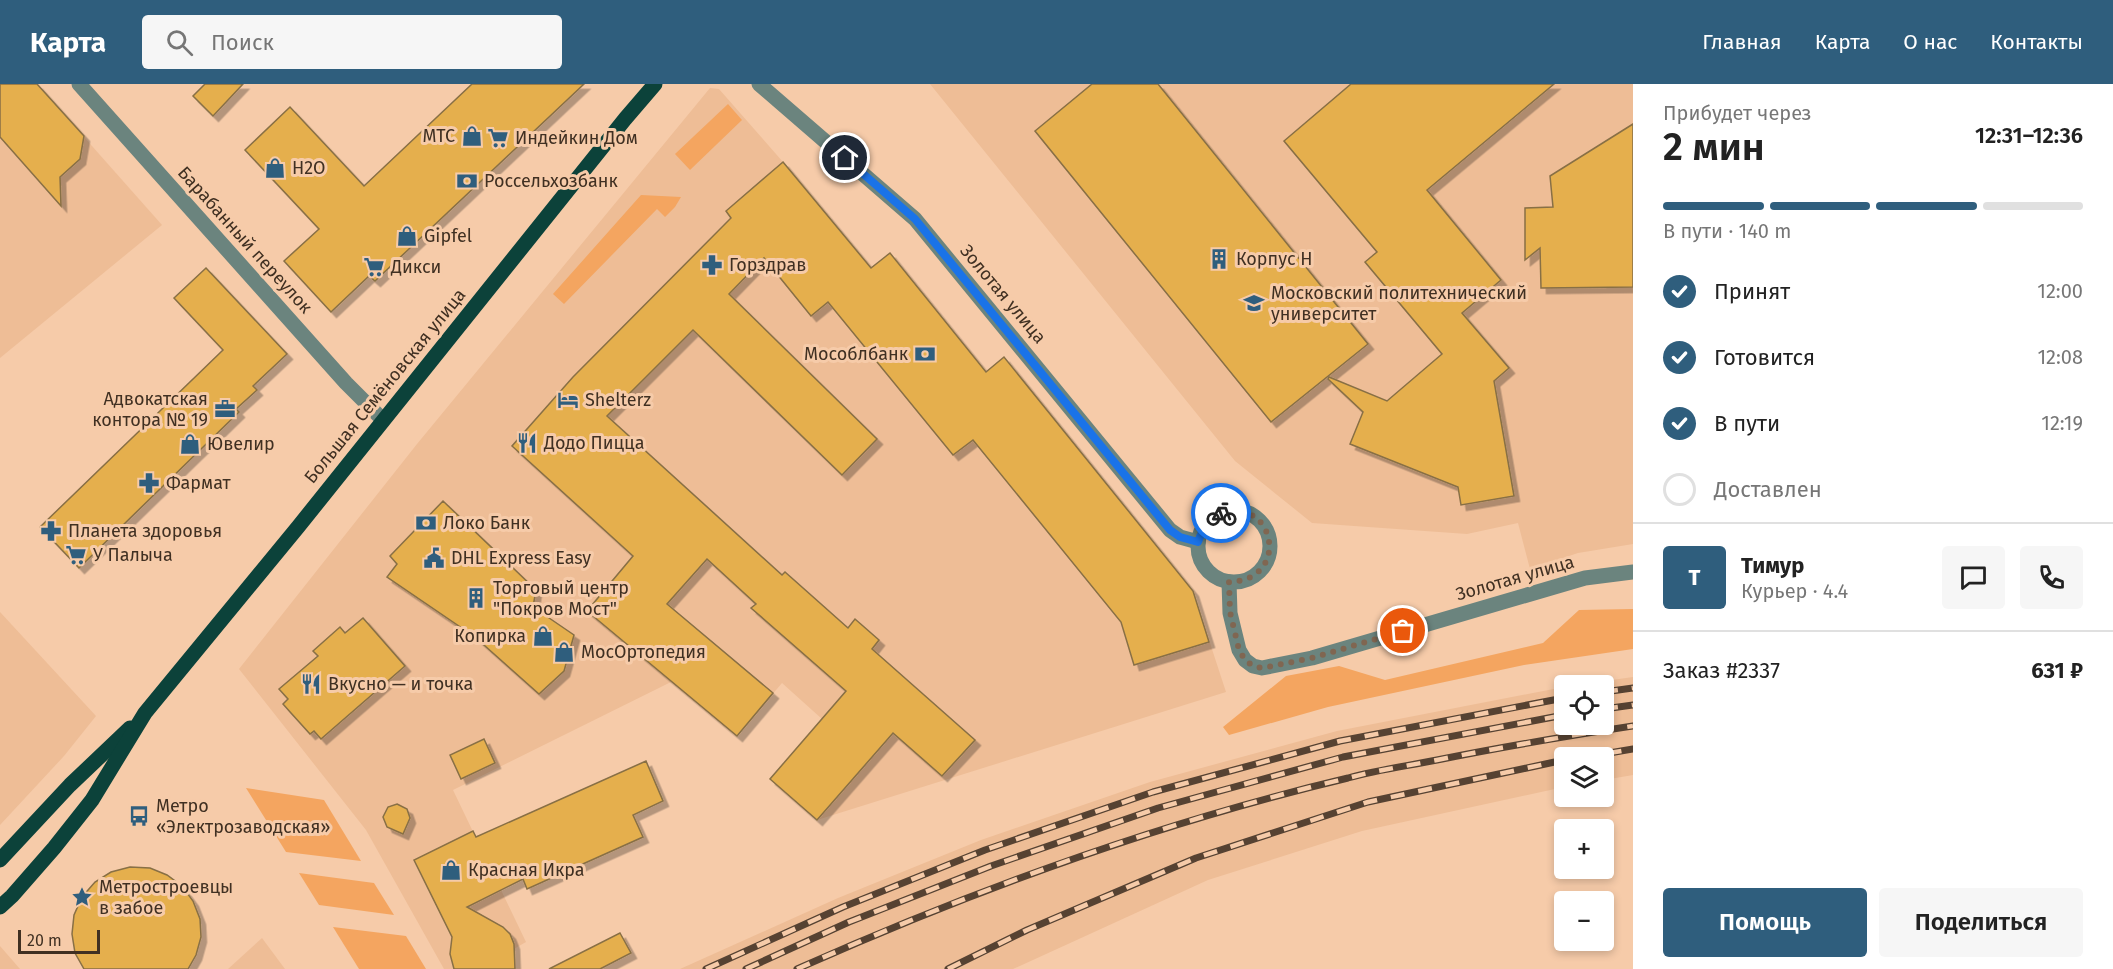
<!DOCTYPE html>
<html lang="ru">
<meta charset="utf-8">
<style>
:root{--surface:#fff;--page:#f6f6f6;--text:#222;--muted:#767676;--line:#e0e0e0;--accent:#2f5e7d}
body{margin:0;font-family:"Fira Sans",sans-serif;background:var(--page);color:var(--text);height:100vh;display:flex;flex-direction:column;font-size:22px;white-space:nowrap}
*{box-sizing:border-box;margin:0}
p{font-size:20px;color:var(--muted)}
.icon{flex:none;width:33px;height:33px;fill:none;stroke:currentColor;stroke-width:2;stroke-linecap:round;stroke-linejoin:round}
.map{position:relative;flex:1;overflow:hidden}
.side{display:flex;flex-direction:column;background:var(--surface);width:480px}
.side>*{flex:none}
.buttons{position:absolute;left:1554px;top:591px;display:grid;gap:12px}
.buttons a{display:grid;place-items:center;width:60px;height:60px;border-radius:6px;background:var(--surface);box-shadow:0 3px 9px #0003;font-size:30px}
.scale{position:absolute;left:18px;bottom:15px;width:82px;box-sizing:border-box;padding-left:6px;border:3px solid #403022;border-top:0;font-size:16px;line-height:21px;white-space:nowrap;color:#403022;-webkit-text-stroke:4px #f6cba9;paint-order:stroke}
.pin{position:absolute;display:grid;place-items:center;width:51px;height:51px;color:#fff;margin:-26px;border:3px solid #fff;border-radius:50%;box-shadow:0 2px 6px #0007}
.courier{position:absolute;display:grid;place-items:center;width:60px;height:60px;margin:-30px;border:4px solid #1a73e8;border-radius:50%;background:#fff;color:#222;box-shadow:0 2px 8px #0007}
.overview em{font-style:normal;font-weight:600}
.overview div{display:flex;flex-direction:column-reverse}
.overview{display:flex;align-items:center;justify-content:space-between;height:102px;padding:0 30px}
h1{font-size:39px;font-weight:600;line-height:45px}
.bar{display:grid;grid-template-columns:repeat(4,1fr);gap:9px 6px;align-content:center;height:72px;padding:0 30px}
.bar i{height:8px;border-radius:4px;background:var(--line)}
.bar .on{background:var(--accent)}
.bar p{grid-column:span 4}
.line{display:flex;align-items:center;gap:15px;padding:0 30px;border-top:2px solid var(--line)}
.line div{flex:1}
.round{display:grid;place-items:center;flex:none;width:63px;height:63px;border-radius:6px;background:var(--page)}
ol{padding:0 30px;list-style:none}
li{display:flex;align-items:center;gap:18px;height:66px}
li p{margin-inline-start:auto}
li .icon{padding:6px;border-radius:50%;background:var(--accent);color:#fff;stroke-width:4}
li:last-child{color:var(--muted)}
li i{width:33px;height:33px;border:3px solid var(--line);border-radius:50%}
.primary-button{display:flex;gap:12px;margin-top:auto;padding:12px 30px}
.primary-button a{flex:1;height:69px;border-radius:6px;background:var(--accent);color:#fff;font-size:24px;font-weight:600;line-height:69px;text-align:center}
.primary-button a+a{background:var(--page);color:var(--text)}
header{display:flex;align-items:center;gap:36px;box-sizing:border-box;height:84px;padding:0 30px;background:var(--accent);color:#fff}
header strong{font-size:28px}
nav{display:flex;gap:33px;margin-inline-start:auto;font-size:21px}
.search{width:420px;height:54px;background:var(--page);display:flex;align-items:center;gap:15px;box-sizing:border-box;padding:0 21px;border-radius:6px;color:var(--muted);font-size:22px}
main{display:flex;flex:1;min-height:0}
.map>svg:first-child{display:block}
.built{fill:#eebd96}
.green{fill:#f4a560}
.building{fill:#e5af4d;stroke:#886f45;stroke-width:1.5;filter:url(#shadow)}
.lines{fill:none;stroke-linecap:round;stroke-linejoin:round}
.minor{stroke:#6b847e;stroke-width:15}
.major{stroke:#0c423a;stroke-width:15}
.rail-casing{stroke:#564232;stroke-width:7}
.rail{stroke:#f6cba9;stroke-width:4.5;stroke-dasharray:14;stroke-linecap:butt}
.done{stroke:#806651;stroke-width:6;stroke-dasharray:0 10.8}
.route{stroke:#1a73e8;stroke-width:8}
.labels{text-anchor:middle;stroke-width:6;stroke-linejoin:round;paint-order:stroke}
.poi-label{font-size:18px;fill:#403022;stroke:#f6cba9;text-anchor:start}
.street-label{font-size:18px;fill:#403022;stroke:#f6cba9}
</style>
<header>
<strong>Карта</strong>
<div class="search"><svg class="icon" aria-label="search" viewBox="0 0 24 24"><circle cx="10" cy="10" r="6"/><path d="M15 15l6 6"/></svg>Поиск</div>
<nav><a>Главная</a><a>Карта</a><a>О нас</a><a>Контакты</a></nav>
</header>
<main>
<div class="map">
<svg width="1633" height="885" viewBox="0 0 1633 885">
<defs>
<filter id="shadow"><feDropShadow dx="5.5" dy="5.5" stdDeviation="0" flood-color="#0004"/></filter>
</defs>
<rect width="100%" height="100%" fill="#f6cba9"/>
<g class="built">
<path d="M0,0H37L162,141L0,274Z"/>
<path d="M930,0H1633V460L1578,469L1530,485L1518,439L1467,450L1312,439L1235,377Z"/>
<path d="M710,4L719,5L783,78L871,184L986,288L1004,273L1193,507L1226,608L817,736L770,695L822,635L782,599L737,652L671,598L453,706L526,858L478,885H444L366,746L239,585L417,360Z"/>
<path d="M0,528L96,632L64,672L0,741Z"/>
<path d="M1633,593V691L1604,696V674H1564V703L1362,747L1208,796L1013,885H680L838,814L981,756L1150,698L1337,647L1564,603V640H1604V602L1577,601Z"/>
<path d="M262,854L285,885H228Z"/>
<path d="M0,862L20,885H0Z"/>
</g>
<g class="green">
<path d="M728,20L742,36L690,86L675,70Z"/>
<path d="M641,111L681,113L675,123L665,133L657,125L564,220L553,210Z"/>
<path d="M1633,525V565L1524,581L1328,623L1229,651L1223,643L1286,592L1339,582L1385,596L1543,559L1579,526Z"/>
<path d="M246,704L324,716L361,777L286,768Z"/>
<path d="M299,789L374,799L394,831L319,821Z"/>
<path d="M333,843L406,852L426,885H359Z"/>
</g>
<g class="building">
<path d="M0,0H37L84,52L80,75L60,93L61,122L0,53Z"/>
<path d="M205,0H243L213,32L193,12Z"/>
<path d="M472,0H584L375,197L369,192L331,228L284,177L319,145L245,66L290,23L364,102Z"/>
<path d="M1092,0H1158L1368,260L1271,338L1035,47Z"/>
<path d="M1351,0H1554L1427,106L1501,196L1462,229L1509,284L1494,297L1514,412L1461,421L1458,403L1350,360L1363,328L1328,295L1329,293L1387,317L1442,270L1365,178L1377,168L1284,57Z"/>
<path d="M1633,40V203L1541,204L1540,164L1525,176V124L1553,123L1550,92Z"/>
<path d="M783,78L871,184L890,169L986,288L1004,273L1193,507L1209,558L1134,581L1121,538L973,356L953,371L828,218L811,232L764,174L729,210L877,355L842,391L693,246L607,332L782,491L785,488L848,544L855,535L879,556L872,565L975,656L942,692L893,649L817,736L770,695L846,607L751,524L756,520L707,475L667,520L773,609L737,652L587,527L633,472L512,362L573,293L731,134L726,127Z"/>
<path d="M206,184L287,270L253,302L257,306L236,325L239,328L79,484L40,443L223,266L174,214Z"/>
<path d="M443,417L536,506L533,523L574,551L564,587L539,610L475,553L387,493L397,480L390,472Z"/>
<path d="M363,534L405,582L321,655L314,647L310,650L291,629L283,620L288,615L279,605L318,572L313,567L340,543L345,549Z"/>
<path d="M484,655L495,679L461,695L450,671Z"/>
<path d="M646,677L663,717L633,731L643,753L527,805L523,795L467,823L503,843L510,850L514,860L515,885H454L450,870L452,853L414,776L473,747L476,753Z"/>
<path d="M397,720L407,725L410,734L403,750L387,743L383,733L388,723Z"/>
<path d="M130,783L150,784L167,791L182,802L193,817L200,835L201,853L196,871L188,885H84L75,869L72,850L74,831L82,813L95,798L111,788Z"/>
<path d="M620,849L631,869L600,885H549Z"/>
</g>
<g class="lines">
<g class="minor">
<path d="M79,0L346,299L383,336"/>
<path d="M759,0L915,135L1170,446L1180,453L1198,458"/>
<circle cx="1234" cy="462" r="36"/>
<path d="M1229,498L1230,529L1239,566L1245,576L1253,582L1262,584L1312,574L1585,494L1633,488"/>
</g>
<g class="major">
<path d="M0,776L70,701L130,644"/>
<path d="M0,823L12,812L54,764L92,716L145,629L298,443L625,35L655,0"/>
</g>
<g class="rail-casing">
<g id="rail">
<path d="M1604,608L1633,604"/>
<path d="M1604,625L1633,621"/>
<path d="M1580,674L1633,665"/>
<path d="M706,885L843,823L985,766L1153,708L1340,657L1564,614"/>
<path d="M746,885L849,838L991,782L1158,724L1343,673L1564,631"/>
<path d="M797,885C974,806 1158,739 1348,694C1377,686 1407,682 1437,676C1502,663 1567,652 1633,642"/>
<path d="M948,885L1027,846L1196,774L1368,718L1564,676"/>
</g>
</g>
<use href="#rail" class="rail"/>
</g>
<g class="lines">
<path class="done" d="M1221,429C1275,412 1292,496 1229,498L1230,528L1239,566L1245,576L1253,582L1262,584L1312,574L1403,547"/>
<path class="route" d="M845,74L915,135L1170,446L1180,453L1198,458C1203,444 1208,436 1221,429"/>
</g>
<defs>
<g id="shop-bare" transform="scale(1.62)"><path d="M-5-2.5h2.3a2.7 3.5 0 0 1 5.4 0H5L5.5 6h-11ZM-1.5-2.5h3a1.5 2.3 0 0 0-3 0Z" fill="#2f5e7d" stroke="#f6cba9" stroke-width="2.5" paint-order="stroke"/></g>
<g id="supermarket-bare" transform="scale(1.62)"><path d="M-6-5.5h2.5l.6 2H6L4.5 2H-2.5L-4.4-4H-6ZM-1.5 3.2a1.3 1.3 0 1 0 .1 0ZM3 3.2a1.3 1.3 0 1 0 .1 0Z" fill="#2f5e7d" stroke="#f6cba9" stroke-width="2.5" paint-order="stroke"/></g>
<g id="bank-bare" transform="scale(1.62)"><path d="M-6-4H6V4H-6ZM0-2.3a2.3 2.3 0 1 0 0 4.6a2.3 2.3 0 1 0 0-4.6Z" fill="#2f5e7d" stroke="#f6cba9" stroke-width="2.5" paint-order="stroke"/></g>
<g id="building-bare" transform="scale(1.62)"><path d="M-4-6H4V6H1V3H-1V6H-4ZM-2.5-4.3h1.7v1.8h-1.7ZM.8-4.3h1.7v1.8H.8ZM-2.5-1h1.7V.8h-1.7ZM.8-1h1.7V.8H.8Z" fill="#2f5e7d" stroke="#f6cba9" stroke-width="2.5" paint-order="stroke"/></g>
<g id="pharmacy-bare" transform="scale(1.62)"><path d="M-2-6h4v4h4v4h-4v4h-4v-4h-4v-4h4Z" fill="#2f5e7d" stroke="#f6cba9" stroke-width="2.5" paint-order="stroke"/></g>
<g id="university-bare" transform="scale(1.62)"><path d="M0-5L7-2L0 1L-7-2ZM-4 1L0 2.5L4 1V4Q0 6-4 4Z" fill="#2f5e7d" stroke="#f6cba9" stroke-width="2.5" paint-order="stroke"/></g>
<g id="hotel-bare" transform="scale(1.62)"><path d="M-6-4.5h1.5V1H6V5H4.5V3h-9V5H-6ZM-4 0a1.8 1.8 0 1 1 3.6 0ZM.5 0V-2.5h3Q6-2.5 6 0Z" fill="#2f5e7d" stroke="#f6cba9" stroke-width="2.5" paint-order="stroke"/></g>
<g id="office-bare" transform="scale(1.62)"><path d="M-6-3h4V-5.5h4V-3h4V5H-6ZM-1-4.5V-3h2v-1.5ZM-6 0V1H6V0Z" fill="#2f5e7d" stroke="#f6cba9" stroke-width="2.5" paint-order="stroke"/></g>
<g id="restaurant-bare" transform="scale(1.62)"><path d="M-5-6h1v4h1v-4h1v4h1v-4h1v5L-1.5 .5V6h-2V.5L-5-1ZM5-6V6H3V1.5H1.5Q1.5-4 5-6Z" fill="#2f5e7d" stroke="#f6cba9" stroke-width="2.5" paint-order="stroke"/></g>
<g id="civic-bare" transform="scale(1.62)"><path d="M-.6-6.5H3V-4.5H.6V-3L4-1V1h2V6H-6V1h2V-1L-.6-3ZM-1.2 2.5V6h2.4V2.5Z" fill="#2f5e7d" stroke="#f6cba9" stroke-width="2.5" paint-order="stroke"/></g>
<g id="bus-bare" transform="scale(1.62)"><path d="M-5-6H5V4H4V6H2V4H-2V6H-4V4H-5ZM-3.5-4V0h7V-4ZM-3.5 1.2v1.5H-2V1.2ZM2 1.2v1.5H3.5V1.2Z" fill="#2f5e7d" stroke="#f6cba9" stroke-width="2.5" paint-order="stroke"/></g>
<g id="sight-bare" transform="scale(1.62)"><path d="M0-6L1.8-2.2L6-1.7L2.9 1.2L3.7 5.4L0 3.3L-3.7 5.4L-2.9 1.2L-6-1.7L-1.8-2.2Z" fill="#2f5e7d" stroke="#f6cba9" stroke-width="2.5" paint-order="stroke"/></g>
</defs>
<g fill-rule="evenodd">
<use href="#shop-bare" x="472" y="52"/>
<use href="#supermarket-bare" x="498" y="54"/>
<use href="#shop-bare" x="275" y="84"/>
<use href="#bank-bare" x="467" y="97"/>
<use href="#shop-bare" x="407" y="152"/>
<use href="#building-bare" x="1219" y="175"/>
<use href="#pharmacy-bare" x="712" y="181"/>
<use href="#supermarket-bare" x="374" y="183"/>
<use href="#university-bare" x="1254" y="219"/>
<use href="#bank-bare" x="925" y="270"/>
<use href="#hotel-bare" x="568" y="316"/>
<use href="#office-bare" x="225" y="325"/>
<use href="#restaurant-bare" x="527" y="359"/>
<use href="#shop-bare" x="190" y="360"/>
<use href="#pharmacy-bare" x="149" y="399"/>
<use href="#bank-bare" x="426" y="439"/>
<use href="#pharmacy-bare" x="51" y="447"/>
<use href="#supermarket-bare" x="76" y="471"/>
<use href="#civic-bare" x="434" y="474"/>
<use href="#building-bare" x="476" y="514"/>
<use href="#shop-bare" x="543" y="552"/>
<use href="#shop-bare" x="564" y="568"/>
<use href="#restaurant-bare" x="311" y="600"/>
<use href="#bus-bare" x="139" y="732"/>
<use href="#shop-bare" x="451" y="786"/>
<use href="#sight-bare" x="82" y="813"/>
</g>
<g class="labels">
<g class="poi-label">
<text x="455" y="58" text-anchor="end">МТС</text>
<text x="515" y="60">Индейкин Дом</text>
<text x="292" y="90">H2O</text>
<text x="484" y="103">Россельхозбанк</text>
<text x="424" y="158">Gipfel</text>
<text x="1236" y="181">Корпус Н</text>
<text x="729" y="187">Горздрав</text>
<text x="391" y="189">Дикси</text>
<text x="1271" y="215">Московский политехнический<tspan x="1271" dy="21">университет</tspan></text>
<text x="908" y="276" text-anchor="end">Мособлбанк</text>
<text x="208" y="321" text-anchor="end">Адвокатская<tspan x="208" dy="21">контора № 19</tspan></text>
<text x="585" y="322">Shelterz</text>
<text x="544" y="365">Додо Пицца</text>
<text x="207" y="366">Ювелир</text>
<text x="166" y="405">Фармат</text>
<text x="443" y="445">Локо Банк</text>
<text x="68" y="453">Планета здоровья</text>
<text x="93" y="477">У Палыча</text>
<text x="451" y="480">DHL Express Easy</text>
<text x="493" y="510">Торговый центр<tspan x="493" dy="21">"Покров Мост"</tspan></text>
<text x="526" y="558" text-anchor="end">Копирка</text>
<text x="581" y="574">МосОртопедия</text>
<text x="328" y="606">Вкусно — и точка</text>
<text x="156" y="728">Метро<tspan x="156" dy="21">«Электрозаводская»</tspan></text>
<text x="468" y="792">Красная Икра</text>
<text x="99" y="809">Метростроевцы<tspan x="99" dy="21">в забое</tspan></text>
</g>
<g class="street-label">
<text transform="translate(245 156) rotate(48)" y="6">Барабанный переулок</text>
<text transform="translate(1003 210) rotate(50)" y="6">Золотая улица</text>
<text transform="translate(385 302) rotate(-51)" y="6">Большая Семёновская улица</text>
<text transform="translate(1515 494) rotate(-16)" y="6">Золотая улица</text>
</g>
</g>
</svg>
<div class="buttons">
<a><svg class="icon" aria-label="locate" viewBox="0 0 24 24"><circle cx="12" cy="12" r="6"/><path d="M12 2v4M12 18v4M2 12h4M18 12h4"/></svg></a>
<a><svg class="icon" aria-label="layers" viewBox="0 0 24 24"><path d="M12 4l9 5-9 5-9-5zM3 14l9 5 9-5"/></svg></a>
<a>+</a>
<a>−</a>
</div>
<div class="scale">20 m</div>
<div class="pin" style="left:1403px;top:547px;background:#ea580c"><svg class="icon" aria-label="bag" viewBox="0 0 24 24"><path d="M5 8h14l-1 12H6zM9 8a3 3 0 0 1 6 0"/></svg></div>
<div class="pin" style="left:845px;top:74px;background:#1f2937"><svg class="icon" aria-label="home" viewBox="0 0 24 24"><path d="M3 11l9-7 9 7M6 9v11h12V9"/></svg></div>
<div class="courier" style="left:1221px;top:429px"><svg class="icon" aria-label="bike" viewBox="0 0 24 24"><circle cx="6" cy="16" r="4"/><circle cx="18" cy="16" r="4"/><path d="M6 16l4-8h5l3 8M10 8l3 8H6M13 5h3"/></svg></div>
</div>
<section class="side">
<div class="overview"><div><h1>2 мин</h1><p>Прибудет через</p></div><em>12:31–12:36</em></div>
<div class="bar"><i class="on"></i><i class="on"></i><i class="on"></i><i></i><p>В пути · 140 m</p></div>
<ol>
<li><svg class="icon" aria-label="check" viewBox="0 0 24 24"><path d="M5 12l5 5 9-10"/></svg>Принят<p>12:00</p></li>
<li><svg class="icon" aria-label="check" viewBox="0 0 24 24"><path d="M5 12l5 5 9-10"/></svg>Готовится<p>12:08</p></li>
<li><svg class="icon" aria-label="check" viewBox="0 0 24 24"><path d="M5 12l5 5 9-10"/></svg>В пути<p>12:19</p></li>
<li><i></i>Доставлен</li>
</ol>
<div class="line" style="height:108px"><b class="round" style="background:var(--accent);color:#fff">Т</b><div><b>Тимур</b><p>Курьер · 4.4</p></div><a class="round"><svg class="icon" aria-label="chat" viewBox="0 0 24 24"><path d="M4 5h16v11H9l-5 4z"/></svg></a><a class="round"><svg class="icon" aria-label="phone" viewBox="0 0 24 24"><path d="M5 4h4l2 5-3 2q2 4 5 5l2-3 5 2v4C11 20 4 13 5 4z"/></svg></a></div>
<div class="line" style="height:78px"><div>Заказ #2337</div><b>631 ₽</b></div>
<div class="primary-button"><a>Помощь</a><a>Поделиться</a></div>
</section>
</main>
